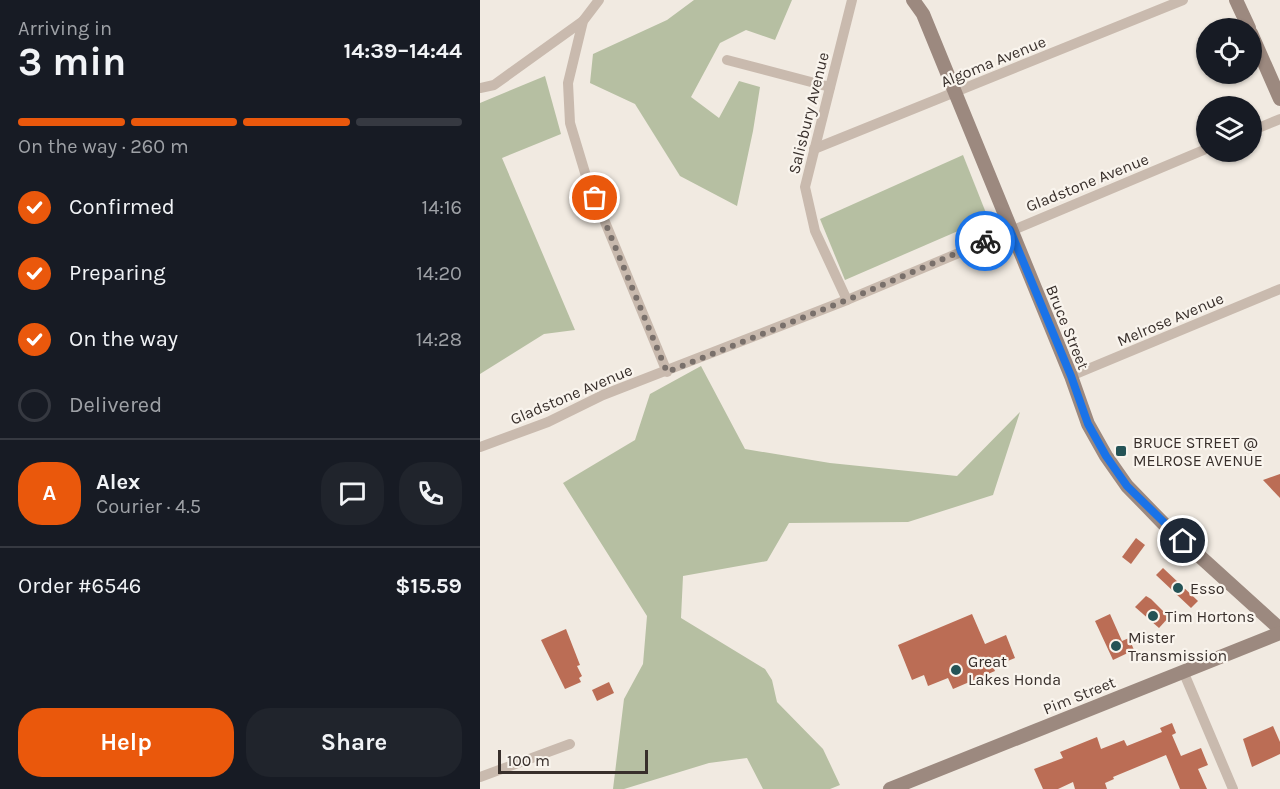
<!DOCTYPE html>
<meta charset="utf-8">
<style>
:root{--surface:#171b24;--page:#20242c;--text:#f1f3f6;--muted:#9ea1a6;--line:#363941;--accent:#ea580c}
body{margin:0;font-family:Karla,sans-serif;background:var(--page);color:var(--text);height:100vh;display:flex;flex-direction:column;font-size:22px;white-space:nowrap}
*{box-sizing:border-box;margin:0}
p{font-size:20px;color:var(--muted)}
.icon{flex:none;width:33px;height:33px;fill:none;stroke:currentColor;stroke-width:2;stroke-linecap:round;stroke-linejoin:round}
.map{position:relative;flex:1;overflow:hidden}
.drawer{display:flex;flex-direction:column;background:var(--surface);width:480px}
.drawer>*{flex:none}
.controls{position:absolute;left:716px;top:18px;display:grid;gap:12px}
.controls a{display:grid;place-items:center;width:66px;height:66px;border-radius:50%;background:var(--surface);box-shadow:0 2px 4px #0004;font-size:30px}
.scale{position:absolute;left:18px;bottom:15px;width:150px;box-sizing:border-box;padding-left:6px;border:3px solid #382f2b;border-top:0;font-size:16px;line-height:21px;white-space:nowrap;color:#382f2b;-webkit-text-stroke:4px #f9f4ed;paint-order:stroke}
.pin{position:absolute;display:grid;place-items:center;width:51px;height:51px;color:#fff;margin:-26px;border:3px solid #fff;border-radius:50%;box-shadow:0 2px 6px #0007}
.courier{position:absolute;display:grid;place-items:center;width:60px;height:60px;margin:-30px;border:4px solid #1a73e8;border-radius:50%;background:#fff;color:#222;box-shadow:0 2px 8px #0007}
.headline em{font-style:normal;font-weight:700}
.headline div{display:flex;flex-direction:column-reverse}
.headline{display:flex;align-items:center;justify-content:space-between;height:102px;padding:0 18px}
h1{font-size:39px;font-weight:700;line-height:45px}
.bar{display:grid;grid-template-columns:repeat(4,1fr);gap:9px 6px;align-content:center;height:72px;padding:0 18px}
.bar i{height:8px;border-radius:4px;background:var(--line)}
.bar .active{background:var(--accent)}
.bar p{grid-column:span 4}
.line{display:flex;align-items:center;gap:15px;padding:0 18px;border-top:2px solid var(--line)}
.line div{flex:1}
.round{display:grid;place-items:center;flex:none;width:63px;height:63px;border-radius:24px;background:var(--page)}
ol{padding:0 18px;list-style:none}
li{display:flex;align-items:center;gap:18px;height:66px}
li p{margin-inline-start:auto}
li .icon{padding:6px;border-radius:50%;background:var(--accent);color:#fff;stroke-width:4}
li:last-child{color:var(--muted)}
li i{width:33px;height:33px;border:3px solid var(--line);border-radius:50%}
.primary-button{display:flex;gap:12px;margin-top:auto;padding:12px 18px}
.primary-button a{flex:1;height:69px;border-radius:24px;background:var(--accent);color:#fff;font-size:24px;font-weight:700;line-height:69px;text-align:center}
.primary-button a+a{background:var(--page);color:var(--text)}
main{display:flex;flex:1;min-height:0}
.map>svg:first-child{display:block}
.green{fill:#b6bfa2}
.building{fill:#bb6d55}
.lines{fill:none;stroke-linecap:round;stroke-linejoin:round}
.minor{stroke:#c9baae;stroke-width:10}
.secondary{stroke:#9c897f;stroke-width:14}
.done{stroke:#79706b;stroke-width:6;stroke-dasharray:0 10.8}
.route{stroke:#1a73e8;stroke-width:8}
.poi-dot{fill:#245356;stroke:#f9f4ed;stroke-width:2}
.labels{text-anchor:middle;stroke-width:4.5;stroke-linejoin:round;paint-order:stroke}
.street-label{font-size:16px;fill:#382f2b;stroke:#f9f4ed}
.poi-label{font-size:16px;fill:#382f2b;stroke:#f9f4ed;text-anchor:start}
</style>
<main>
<section class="drawer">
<div class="headline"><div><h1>3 min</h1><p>Arriving in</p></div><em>14:39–14:44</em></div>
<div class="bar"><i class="active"></i><i class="active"></i><i class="active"></i><i></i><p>On the way · 260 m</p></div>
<ol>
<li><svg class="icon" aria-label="check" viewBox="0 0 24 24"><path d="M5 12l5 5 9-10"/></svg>Confirmed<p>14:16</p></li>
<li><svg class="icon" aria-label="check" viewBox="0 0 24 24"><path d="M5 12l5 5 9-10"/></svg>Preparing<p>14:20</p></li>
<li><svg class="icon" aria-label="check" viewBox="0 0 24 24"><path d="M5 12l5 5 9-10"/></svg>On the way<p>14:28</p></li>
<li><i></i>Delivered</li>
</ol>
<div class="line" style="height:108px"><b class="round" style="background:var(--accent);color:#fff">A</b><div><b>Alex</b><p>Courier · 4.5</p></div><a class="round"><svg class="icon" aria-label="chat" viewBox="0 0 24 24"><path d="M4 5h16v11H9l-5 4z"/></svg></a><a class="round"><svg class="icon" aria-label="phone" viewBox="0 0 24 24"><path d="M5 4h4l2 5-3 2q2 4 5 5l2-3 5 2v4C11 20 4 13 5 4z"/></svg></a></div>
<div class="line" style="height:78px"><div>Order #6546</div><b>$15.59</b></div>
<div class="primary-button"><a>Help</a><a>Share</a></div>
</section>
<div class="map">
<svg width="800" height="789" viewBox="0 0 800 789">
<rect width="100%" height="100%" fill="#f1eae1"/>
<g class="green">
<path d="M214,0H312L295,40L266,30L240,43L211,97L239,118L259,81L280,87L273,131L257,206L200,176L155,104L110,83L113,54L187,20Z"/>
<path d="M65,76L81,134L22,158L95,330L64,334L0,374V103Z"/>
<path d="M483,155L508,218L365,280L340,219Z"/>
<path d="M221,366L265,449L350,463L477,476L540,412L513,495L428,522L309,523L287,561L203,576L201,618L285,669L292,680L297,702L343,749L360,785L350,789H283L267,758L229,763L144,789H133L144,699L163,664L167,616L83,483L155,440L170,394Z"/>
</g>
<g class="building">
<path d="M800,474V498L783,480Z"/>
<path d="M656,538L665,545L651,564L642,557Z"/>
<path d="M683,568L718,601L711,608L676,575Z"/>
<path d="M666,596L671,599L689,617L679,628L655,607Z"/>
<path d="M492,614L505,644L526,635L535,658L513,667L515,671L473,689L468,678L448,686L444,675L432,680L418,645Z"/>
<path d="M630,614L642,641L649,638L654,650L633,660L615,621Z"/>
<path d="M86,629L100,665L97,666L102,676L99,678L101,682L85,689L61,640Z"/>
<path d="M129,682L134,693L117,701L112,690Z"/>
<path d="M692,723L696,733L692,735L701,756L721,748L728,765L718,769L727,789H700L686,755L633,777L634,779L625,783L627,789H595L593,782L578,789H563L554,769L583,758L580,752L617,737L621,749L644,740L647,746L682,732L680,728Z"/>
<path d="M793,726L800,742V754L772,767L763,739Z"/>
</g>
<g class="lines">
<g class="minor">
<path d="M119,0L103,21L88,83L90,123L106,176L187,372"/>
<path d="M247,60L350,87"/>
<path d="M0,88L14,85L103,21"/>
<path d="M771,131L800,119"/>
<path d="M334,149L703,0"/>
<path d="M367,300L335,231L325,187L372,0"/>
<path d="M591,376L800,289"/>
<path d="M0,447L68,422L123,395L367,300L726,149"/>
<path d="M703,671L753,789"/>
<path d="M0,777L90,744"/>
</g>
<g class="secondary">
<path d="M433,0L443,14L591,376L608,424L626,456L647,486L683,523L800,629"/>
<path d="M756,0L769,28"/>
<path d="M771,33L800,99"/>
<path d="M410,789L800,633"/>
</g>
</g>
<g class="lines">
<path class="done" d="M115,198L187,372L367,300L505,241"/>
<path class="route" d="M505,241L530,230L591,376L608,424L626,456L647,486L703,541"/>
</g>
<g class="poi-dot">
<rect x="635" y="445" width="12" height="12" rx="3"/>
<circle cx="698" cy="588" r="6"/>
<circle cx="673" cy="616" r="6"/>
<circle cx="636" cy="646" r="6"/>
<circle cx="476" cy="670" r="6"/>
</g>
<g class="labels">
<g class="street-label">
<text transform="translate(513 61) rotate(-22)" y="6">Algoma Avenue</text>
<text transform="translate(328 113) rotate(-76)" y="6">Salisbury Avenue</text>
<text transform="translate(607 182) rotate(-22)" y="6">Gladstone Avenue</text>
<text transform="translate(690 319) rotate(-23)" y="6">Melrose Avenue</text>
<text transform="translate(588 327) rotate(68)" y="6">Bruce Street</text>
<text transform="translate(91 394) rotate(-23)" y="6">Gladstone Avenue</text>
<text transform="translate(599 695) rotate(-22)" y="6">Pim Street</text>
</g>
<g class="poi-label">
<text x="653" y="448">BRUCE STREET @<tspan x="653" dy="18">MELROSE AVENUE</tspan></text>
<text x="710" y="594">Esso</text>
<text x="685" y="622">Tim Hortons</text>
<text x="648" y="643">Mister<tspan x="648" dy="18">Transmission</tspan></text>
<text x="488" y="667">Great<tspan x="488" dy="18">Lakes Honda</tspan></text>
</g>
</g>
</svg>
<div class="controls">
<a><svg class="icon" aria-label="locate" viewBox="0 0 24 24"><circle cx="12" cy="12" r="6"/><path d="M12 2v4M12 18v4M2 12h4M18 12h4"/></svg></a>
<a><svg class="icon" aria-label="layers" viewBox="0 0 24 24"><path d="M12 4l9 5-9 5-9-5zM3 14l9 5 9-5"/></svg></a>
</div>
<div class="scale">100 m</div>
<div class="pin" style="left:115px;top:198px;background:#ea580c"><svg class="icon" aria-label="bag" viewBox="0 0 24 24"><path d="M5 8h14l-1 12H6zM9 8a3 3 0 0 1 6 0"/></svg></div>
<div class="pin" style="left:703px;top:541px;background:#1f2937"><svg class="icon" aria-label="home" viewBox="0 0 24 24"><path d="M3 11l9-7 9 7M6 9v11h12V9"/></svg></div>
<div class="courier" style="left:505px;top:241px"><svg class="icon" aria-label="bike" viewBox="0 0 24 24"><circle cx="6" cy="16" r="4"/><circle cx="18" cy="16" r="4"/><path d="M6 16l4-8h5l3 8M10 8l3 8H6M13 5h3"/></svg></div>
</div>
</main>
